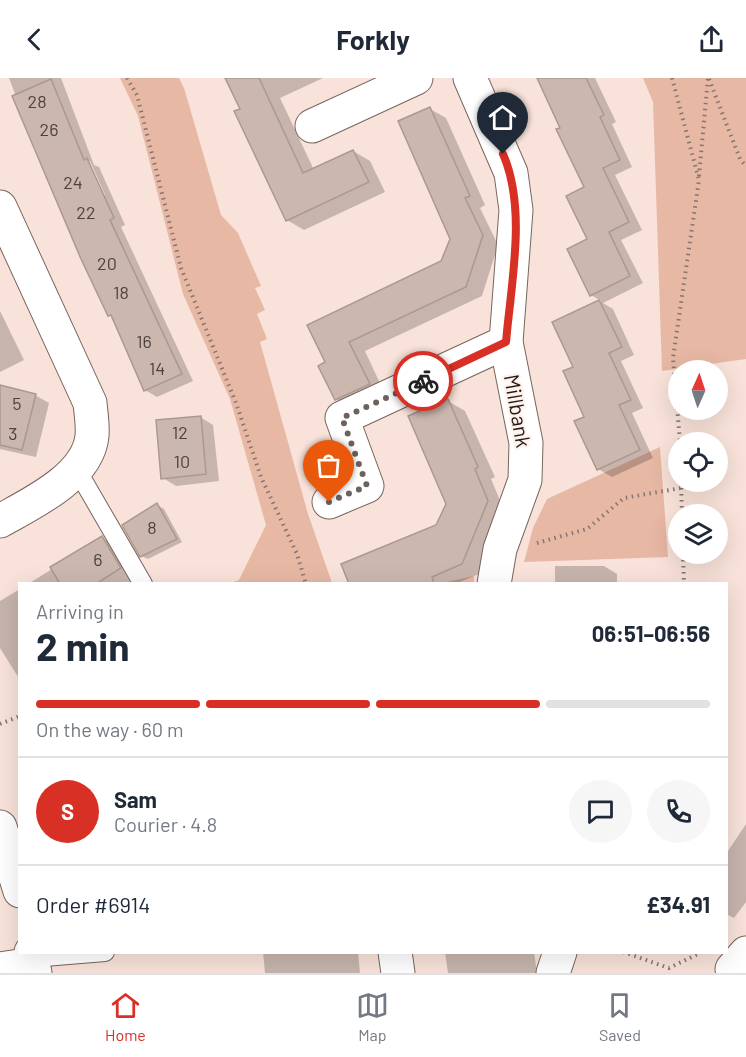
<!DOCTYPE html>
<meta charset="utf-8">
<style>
:root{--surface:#fff;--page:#f6f6f7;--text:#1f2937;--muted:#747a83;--line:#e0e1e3;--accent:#d93025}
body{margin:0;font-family:Barlow,sans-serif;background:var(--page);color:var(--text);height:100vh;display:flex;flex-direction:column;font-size:22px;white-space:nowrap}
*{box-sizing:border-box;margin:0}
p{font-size:20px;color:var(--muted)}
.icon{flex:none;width:33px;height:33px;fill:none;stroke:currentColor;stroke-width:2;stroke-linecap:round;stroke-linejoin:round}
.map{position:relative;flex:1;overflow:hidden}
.panel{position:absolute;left:18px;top:504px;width:710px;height:372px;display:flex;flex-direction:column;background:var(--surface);border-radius:0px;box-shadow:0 6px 24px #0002}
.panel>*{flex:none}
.needle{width:39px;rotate:3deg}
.fabs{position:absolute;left:668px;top:282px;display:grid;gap:12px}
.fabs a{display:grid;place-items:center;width:60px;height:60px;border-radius:50%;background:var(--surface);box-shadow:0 6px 24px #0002;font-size:30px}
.pin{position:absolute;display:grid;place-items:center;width:51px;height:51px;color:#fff;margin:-62px -26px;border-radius:50% 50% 50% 0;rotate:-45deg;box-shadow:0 0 6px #0007}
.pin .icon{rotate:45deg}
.courier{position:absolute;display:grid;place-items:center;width:60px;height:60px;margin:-30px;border:4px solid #d93025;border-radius:50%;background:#fff;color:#222;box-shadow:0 2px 8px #0007}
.overview em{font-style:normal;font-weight:700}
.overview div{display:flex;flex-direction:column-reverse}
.overview{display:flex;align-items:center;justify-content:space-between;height:102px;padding:0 18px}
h1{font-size:39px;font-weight:700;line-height:45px}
.bar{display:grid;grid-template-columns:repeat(4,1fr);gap:9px 6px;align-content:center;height:72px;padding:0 18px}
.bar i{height:8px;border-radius:4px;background:var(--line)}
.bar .on{background:var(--accent)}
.bar p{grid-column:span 4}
.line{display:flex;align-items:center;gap:15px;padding:0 18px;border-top:2px solid var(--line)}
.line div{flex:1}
.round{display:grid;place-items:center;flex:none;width:63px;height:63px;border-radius:32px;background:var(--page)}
header{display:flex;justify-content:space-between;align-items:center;height:78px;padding:0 18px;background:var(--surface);font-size:27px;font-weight:700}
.menu{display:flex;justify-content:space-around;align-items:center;height:84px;border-top:2px solid var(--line);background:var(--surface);font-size:16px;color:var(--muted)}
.menu a{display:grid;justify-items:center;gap:3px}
.menu .on{color:var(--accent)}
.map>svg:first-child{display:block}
.green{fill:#e7b8a4}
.shadow{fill:#0003;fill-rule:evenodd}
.building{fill:#cbb7ae;stroke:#ac988f;stroke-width:1.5}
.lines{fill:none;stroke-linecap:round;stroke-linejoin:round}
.lane-casing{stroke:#78655d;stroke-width:20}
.street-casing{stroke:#78655d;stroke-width:35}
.secondary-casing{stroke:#78655d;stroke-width:35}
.path{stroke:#847670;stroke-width:4;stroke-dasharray:1.5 4.5;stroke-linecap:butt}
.lane{stroke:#fff;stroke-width:18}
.street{stroke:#fff;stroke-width:33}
.secondary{stroke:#fff;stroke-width:33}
.done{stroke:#6d615c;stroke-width:6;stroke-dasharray:0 10.8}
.route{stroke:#d93025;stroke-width:8}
.labels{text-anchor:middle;stroke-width:4.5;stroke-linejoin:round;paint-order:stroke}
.number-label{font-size:18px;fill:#4c423e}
.street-label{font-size:21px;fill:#221b18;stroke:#fff2ec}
</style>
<header><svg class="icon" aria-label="back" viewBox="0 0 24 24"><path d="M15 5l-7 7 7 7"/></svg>Forkly<svg class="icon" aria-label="share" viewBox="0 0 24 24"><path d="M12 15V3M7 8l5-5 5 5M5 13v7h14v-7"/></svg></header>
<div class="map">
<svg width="746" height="895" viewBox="0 0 746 895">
<rect width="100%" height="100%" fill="#f8e2d9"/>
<g class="green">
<path d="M120,0H179L184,10L221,137L238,155L261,208L255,210L265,232L257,236L267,261L260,264L308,436L332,505H231L239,502L266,447L230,321L183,216L138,38Z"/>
<path d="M643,0H746V281L662,293L653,24Z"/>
<path d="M660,369L668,479L524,484L533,450L547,421Z"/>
<path d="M474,498V505H442Z"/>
</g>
<g class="shadow">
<path d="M9,0H61L94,87L99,89L125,147L121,149L193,303L157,319L145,312L46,99ZM86,83H90L105,117L103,118Z"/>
<path d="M227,0H323L280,20L314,92L353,73L370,83L385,114L304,152L287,142Z"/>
<path d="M538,0H595L616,44L612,46L632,89L615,97L642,152L621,162L643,205L603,225L613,231L634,277L621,283L643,330L632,335L653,380L612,399L598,391L576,344L586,339L575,289L554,244L601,223L591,217L586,110Z"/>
<path d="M430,31L446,40L485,127L480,130L498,167L482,218L365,273L385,316L352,331L336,321L320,288L327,285L309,248L442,184L452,161Z"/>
<path d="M0,233L24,282L0,294Z"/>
<path d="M0,311L35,317L49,325L36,379L0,371Z"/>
<path d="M448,323L465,333L495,399L491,401L505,434L479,496L455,506H350L437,448L448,427Z"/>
<path d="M200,339L213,347L219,403L176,408L163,400Z"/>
<path d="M157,427L164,431L182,464L148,481L141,478Z"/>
<path d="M102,460L120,470L138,501L130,506H28Z"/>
<path d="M555,488H604L617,496V506H555Z"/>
<path d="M20,511V602L0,570V523Z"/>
<path d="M746,746V824L734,840L726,836V776Z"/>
<path d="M263,874H358L360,895H265Z"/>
<path d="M445,874H534L537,895H448Z"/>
</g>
<g class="building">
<path d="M225,0H259L303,95L353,72L369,104L286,143L234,33L240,31Z"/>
<path d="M537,0H586L604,37L600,39L620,82L603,90L629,144L609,154L630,198L590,218L567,171L587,161L566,118L584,109L556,51L560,50Z"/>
<path d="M51,1L84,82L87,80L114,140L110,142L182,296L144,313L111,237L108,238L81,181L12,18Z"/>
<path d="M430,29L470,118L465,120L483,157L466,209L349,264L370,306L335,322L318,288L325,284L307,247L441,183L450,161L398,43Z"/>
<path d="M599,222L622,269L609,275L631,322L619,327L640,372L597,392L574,343L584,339L563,293L573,289L552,244Z"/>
<path d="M0,307L36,316L22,372L0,367Z"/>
<path d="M448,321L478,389L475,391L488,423L462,486L432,499L434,506H349L341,486L436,447L446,426L408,338Z"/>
<path d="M201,338L206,396L161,401L156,342Z"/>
<path d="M157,425L177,461L140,479L122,447Z"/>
<path d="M102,458L121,490L96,506H60L50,489Z"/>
</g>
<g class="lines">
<g class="lane-casing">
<g id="lane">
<path d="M77,392L143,506"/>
<path d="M32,880L105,874"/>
</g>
</g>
<g class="street-casing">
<g id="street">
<path d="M470,0L511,95L516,132L506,264L526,365L525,402L500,471L494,506"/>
<path d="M312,48L416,0"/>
<path d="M0,129L90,325C91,336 93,347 92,358C88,399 32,425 0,443"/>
<path d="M329,424L367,408L342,340L506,264"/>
<path d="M395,874L398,895"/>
<path d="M0,891L33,886"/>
<path d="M732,891L746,875"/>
<path d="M553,895L560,874"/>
</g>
</g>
<g class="secondary-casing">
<g id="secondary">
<path d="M0,749L20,813"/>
<path d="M31,874L35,895"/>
</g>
</g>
<g class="path">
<path d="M127,0L137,17L181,190L236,325L261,399L297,476L306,506"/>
<path d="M672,0L699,102L673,280L680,364"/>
<path d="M709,1L740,81L746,88"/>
<path d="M699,98L708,0"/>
<path d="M681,404L682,436"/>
<path d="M537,465L587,451L624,420L681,410"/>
<path d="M683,476L684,506"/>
<path d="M0,646L20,638"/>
<path d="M623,874L669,890L702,874"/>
</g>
<use href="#lane" class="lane"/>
<use href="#street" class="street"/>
<use href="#secondary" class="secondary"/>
</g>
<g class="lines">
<path class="done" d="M329,424L367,408L342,340L423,303"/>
<path class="route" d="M423,303L506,264C511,205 527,131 503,76"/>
</g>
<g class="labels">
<g class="number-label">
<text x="37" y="30">28</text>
<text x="49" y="58">26</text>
<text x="73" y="111">24</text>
<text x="86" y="141">22</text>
<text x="107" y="192">20</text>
<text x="121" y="221">18</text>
<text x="144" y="270">16</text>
<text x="157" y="297">14</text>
<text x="17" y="332">5</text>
<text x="180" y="361">12</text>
<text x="13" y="362">3</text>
<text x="182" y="390">10</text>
<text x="152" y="456">8</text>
<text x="98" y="488">6</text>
</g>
<g class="street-label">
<text transform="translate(517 333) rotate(80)" y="7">Millbank</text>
</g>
</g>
</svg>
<div class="fabs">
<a><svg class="needle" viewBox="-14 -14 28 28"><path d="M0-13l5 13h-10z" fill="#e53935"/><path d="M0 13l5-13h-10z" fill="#747a83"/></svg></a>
<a><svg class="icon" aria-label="locate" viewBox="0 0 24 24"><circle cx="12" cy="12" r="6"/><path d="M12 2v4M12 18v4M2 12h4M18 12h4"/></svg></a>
<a><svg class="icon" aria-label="layers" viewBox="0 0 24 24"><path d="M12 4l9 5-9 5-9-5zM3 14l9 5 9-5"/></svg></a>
</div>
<div class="pin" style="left:329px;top:424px;background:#ea580c"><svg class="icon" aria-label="bag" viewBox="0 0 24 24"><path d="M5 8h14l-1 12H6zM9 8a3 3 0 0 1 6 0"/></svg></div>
<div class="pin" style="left:503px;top:76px;background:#1f2937"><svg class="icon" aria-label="home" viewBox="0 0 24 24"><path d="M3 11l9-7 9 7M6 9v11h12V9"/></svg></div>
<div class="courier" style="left:423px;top:303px"><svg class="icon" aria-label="bike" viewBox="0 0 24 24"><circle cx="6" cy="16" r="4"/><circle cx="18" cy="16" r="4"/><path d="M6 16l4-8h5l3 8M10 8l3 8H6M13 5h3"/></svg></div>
<section class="panel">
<div class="overview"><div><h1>2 min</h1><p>Arriving in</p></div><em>06:51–06:56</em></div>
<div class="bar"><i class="on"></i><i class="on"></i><i class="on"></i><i></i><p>On the way · 60 m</p></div>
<div class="line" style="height:108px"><b class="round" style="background:var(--accent);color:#fff">S</b><div><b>Sam</b><p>Courier · 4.8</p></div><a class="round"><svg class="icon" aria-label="chat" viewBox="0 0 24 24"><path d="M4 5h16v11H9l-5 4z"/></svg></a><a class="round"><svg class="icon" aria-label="phone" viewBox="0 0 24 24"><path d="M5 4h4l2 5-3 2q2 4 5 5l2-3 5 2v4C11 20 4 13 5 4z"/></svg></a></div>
<div class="line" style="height:78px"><div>Order #6914</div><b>£34.91</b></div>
</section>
</div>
<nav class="menu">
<a class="on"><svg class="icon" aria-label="home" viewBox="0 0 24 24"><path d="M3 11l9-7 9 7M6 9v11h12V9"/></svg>Home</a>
<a><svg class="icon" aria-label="map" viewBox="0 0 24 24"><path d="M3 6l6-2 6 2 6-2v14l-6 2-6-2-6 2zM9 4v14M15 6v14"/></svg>Map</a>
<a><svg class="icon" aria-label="saved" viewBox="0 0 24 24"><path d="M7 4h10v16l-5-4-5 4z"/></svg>Saved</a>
</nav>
